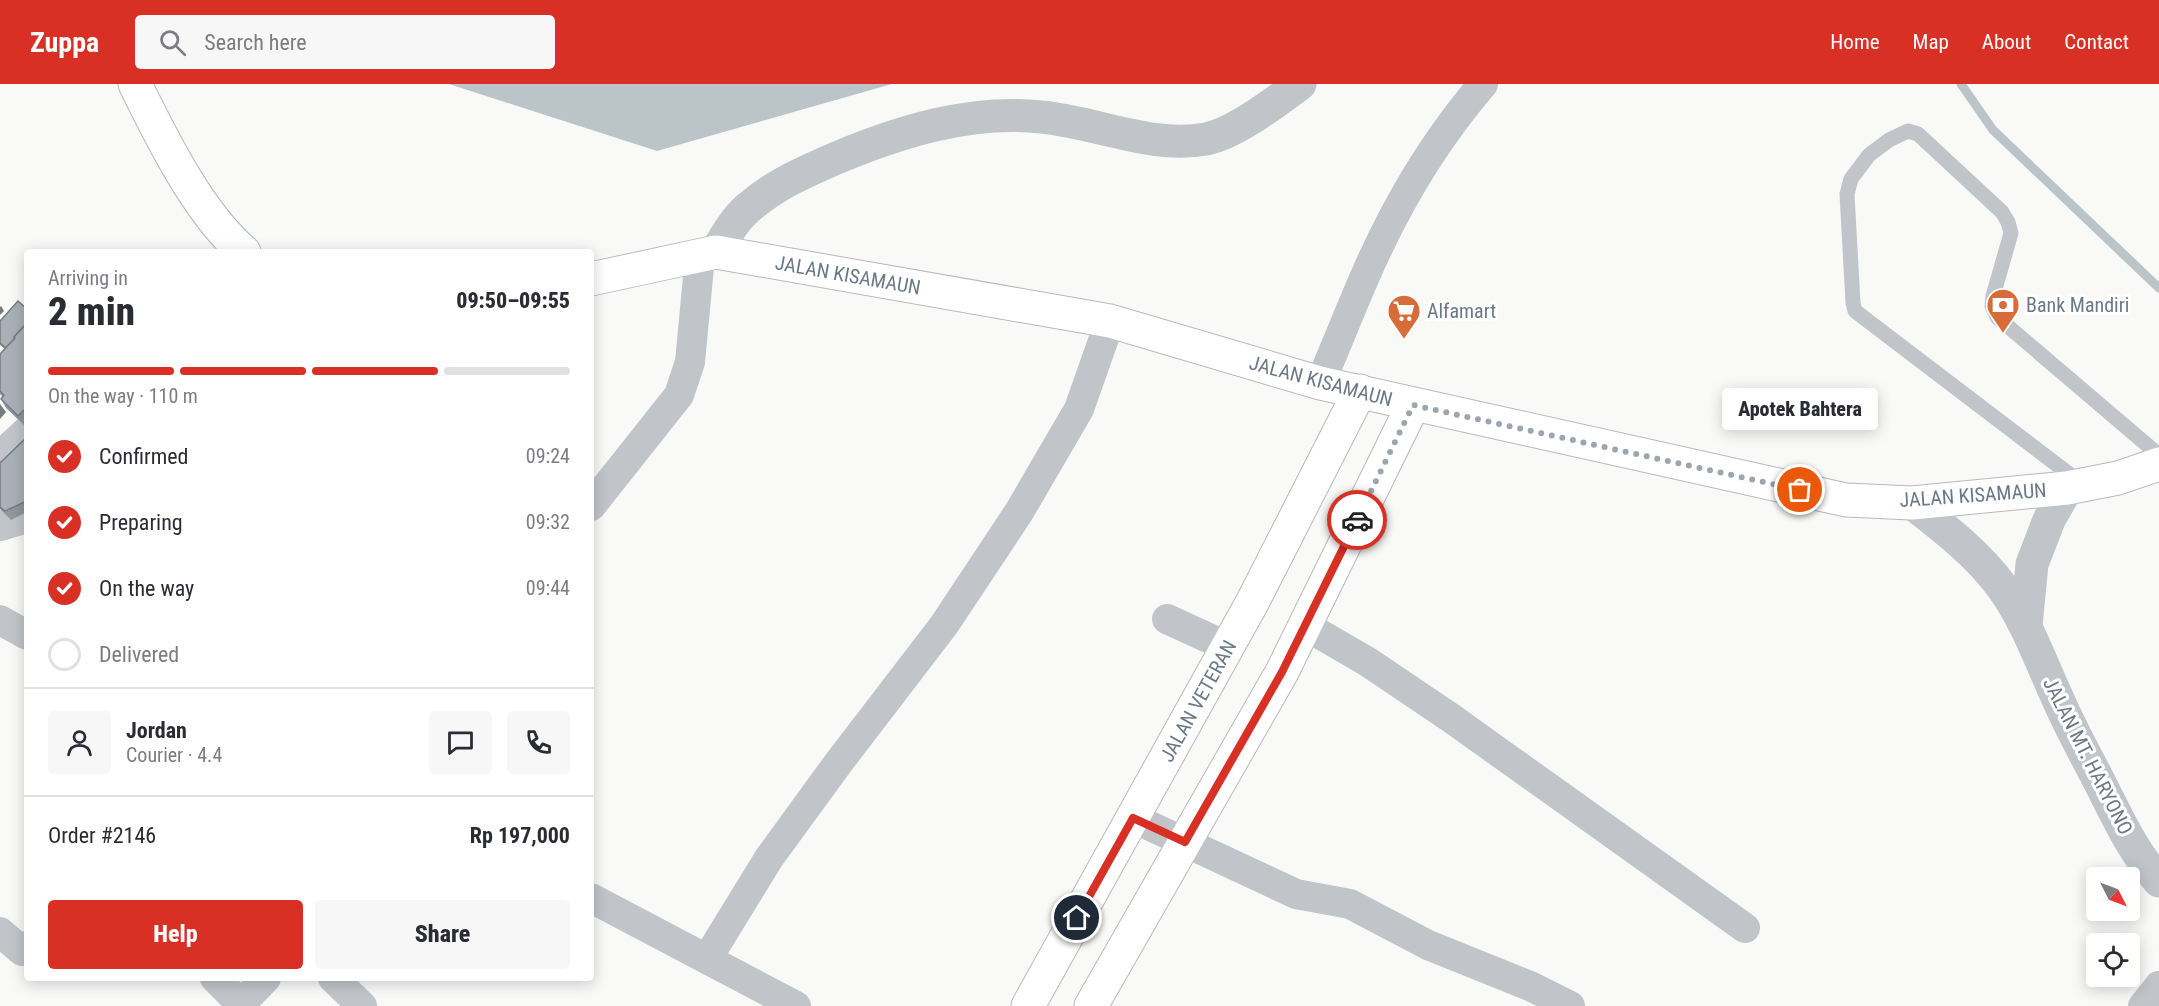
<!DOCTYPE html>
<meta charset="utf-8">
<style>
:root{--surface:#fff;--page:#f7f7f7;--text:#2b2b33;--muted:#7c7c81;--line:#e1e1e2;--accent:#d93025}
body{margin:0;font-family:"Roboto Condensed",sans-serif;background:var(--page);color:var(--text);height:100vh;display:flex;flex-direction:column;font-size:22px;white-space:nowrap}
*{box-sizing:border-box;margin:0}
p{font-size:20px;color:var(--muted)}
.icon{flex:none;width:33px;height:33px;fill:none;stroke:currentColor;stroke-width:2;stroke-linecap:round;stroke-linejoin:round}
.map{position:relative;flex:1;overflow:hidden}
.drawer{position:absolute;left:24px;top:165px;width:570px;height:732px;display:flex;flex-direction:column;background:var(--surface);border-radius:6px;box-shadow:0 3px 15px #0003}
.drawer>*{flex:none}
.needle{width:39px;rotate:132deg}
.buttons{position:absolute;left:2086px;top:783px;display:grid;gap:12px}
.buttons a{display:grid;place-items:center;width:54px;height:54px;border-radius:6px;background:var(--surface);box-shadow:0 3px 15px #0003;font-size:30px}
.pin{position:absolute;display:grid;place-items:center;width:51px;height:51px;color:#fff;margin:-26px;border:3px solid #fff;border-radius:50%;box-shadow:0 2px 6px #0007}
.courier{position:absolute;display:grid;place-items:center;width:60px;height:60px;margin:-30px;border:4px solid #d93025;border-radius:50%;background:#fff;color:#222;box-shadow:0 2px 8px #0007}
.bubble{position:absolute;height:42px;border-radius:6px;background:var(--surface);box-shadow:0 3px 15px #0003;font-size:20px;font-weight:800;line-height:42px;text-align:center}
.headline em{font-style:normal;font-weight:800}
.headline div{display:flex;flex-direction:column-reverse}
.headline{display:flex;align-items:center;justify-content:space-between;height:102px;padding:0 24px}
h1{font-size:39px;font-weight:800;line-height:45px}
.bar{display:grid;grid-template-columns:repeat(4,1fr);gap:9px 6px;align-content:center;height:72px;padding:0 24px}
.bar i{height:8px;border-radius:4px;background:var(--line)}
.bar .active{background:var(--accent)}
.bar p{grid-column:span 4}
.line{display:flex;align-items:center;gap:15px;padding:0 24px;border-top:2px solid var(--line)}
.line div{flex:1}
.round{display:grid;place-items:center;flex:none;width:63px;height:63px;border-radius:6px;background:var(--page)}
ol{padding:0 24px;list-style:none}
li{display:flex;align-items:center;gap:18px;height:66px}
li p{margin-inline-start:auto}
li .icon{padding:6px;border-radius:50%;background:var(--accent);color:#fff;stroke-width:4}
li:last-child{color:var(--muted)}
li i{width:33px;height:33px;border:3px solid var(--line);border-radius:50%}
.action{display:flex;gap:12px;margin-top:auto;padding:12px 24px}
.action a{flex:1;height:69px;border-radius:6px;background:var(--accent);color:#fff;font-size:24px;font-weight:800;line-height:69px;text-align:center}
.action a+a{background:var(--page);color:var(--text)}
header{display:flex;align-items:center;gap:36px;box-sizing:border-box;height:84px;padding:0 30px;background:var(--accent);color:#fff}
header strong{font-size:28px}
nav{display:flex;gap:33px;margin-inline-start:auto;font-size:21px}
.search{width:420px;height:54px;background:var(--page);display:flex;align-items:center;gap:15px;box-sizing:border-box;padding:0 21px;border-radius:6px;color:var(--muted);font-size:22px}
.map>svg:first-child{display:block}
.water{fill:#bbc4c9}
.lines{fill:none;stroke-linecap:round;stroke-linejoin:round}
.stream{stroke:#bbc4c9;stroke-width:9}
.primary-casing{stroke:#b5b9be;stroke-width:35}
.service{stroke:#c1c5c9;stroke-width:15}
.minor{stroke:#c1c5c9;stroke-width:30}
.tertiary{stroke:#c1c5c9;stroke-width:33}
.primary{stroke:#fff;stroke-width:33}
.wall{fill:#91979d}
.shaded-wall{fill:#767b80}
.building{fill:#a9b0b7;stroke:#767b80;stroke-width:1.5}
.done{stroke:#9da6af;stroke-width:6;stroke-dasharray:0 10.8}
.route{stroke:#d93025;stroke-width:8}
.labels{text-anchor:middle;stroke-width:6;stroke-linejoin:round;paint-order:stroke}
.street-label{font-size:20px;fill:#6b7887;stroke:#fff}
.poi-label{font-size:20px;fill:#6b7887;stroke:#fff;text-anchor:start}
</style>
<header>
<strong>Zuppa</strong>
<div class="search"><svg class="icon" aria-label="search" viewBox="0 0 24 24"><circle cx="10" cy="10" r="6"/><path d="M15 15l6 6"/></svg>Search here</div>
<nav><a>Home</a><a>Map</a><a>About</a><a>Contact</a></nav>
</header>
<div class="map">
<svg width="2159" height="922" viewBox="0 0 2159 922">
<rect width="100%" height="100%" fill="#f9faf8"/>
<path class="water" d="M449,0H892L657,67Z"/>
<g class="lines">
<path class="stream" d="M1961,0L1993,46L2159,204"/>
<g class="primary-casing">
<g id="primary">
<path d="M135,0C161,53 199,130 244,168"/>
<path d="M591,195L716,168L1110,237L1320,299L1846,416L1912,419L2067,404L2118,394L2159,380"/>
<path d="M1028,922L1253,517L1360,307"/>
<path d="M1091,922L1282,588L1413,321"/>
</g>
</g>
<path class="service" d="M2081,399L1855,227L1853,219L1847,110L1851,95L1869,71L1889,56L1908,47L1918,50L2002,128L2008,138L2011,149L1993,212L1992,222L1997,233L2159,371"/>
<g class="minor">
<path d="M1320,299C1336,263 1350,226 1366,190C1396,121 1435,56 1483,0"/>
<path d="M0,372L27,347"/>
<path d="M591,422L679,311L690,278L700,172"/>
<path d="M0,442L27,434"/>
<path d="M1167,535L1228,563"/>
<path d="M0,536L27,551"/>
<path d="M1306,542L1368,578L1451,634L1745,844"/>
<path d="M1133,734L1296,810L1350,820L1428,861L1530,902L1570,922"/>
<path d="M591,814L796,922"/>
<path d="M0,848L22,867L27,862"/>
<path d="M707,875L769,774L839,678L944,541L1019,428L1079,325L1110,237"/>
<path d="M215,894L241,920"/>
<path d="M333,894L362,922"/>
<path d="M239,922L266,894"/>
<path d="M2143,922L2159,902"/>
</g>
<g class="tertiary">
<path d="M716,168C725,153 734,136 748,124C776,100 802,89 834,75C898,48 971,25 1041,33C1096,38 1151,65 1206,55C1234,50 1277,17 1300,0"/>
<path d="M1912,419C1944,444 1977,469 2002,503C2026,536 2040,576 2057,613C2069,641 2084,668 2098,695C2116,730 2132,767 2159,797"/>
<path d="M2026,542L2032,480L2049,436L2067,404"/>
</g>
<use href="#primary" class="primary"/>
</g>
<g class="wall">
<path d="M27,225V338L24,341L6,324L1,315L3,313L0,310V270L5,265L0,261V237Z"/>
<path d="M27,353V428L11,436L0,425V379Z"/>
</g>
<g class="shaded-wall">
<path d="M1,222L4,227L0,231V223Z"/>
<path d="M0,320L6,328L0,335Z"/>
</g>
<g class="building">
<path d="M18,217L27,225V239L14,253L15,254L6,264L0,259V237Z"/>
<path d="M27,239V323L18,332L1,315L4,311L0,307V270L15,254L14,253Z"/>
<path d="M27,353V417L5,427L0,423V379Z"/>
</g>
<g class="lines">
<path class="done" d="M1357,436L1413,321L1800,406"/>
<path class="route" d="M1077,834L1133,734L1185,758L1282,588L1357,436"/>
</g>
<defs>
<g id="bank-pin" transform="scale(1.725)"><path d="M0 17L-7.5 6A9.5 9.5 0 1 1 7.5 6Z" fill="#d86c39" stroke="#fff"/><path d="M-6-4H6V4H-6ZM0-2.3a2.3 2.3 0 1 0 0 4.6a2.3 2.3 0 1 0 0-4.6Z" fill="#fff"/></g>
<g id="supermarket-pin" transform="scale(1.725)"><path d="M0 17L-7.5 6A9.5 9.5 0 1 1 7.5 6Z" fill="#d86c39" stroke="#fff"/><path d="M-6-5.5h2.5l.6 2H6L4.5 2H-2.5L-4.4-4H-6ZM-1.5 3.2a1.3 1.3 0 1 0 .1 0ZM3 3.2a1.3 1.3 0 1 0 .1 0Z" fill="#fff"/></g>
</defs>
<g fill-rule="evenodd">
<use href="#bank-pin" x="2003" y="221"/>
<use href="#supermarket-pin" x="1404" y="227"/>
</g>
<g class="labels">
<g class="street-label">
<text transform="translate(848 191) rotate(10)" y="7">JALAN KISAMAUN</text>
<text transform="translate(1321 297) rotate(15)" y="7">JALAN KISAMAUN</text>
<text transform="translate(1973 411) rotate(-4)" y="7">JALAN KISAMAUN</text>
<text transform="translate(1198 617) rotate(-61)" y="7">JALAN VETERAN</text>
<text transform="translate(2088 672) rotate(63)" y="7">JALAN MT. HARYONO</text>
</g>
<g class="poi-label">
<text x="2026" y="228">Bank Mandiri</text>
<text x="1427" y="234">Alfamart</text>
</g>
</g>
</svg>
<div class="buttons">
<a><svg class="needle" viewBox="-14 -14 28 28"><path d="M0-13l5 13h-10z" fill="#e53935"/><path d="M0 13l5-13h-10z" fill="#7c7c81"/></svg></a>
<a><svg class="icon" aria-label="locate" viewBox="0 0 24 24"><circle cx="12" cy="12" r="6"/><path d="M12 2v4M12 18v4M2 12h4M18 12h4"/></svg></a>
</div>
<div class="pin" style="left:1800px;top:406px;background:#ea580c"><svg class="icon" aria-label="bag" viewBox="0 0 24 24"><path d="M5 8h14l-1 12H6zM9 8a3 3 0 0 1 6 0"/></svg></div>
<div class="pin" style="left:1077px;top:834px;background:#1f2937"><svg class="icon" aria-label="home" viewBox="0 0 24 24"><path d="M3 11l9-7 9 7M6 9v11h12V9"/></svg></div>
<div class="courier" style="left:1357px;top:436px"><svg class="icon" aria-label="car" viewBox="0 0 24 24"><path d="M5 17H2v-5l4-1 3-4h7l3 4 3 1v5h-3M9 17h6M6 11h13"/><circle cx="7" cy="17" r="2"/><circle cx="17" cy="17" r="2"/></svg></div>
<div class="bubble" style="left:1722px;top:304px;width:156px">Apotek Bahtera</div>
<section class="drawer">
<div class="headline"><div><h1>2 min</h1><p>Arriving in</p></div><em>09:50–09:55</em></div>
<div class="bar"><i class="active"></i><i class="active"></i><i class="active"></i><i></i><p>On the way · 110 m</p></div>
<ol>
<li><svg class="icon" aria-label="check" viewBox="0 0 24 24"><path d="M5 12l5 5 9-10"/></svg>Confirmed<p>09:24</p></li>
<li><svg class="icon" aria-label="check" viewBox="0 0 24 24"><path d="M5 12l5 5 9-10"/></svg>Preparing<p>09:32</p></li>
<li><svg class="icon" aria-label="check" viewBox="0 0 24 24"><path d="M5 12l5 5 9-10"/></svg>On the way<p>09:44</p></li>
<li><i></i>Delivered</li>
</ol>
<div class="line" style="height:108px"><a class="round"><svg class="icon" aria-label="person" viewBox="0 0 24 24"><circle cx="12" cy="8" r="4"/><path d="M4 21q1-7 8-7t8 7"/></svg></a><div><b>Jordan</b><p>Courier · 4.4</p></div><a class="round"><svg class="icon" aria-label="chat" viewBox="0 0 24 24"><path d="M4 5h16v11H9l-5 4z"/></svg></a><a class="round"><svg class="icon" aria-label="phone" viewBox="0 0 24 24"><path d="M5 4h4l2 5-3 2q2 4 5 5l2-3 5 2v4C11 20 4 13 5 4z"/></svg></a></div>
<div class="line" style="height:78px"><div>Order #2146</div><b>Rp 197,000</b></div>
<div class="action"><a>Help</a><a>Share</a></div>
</section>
</div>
